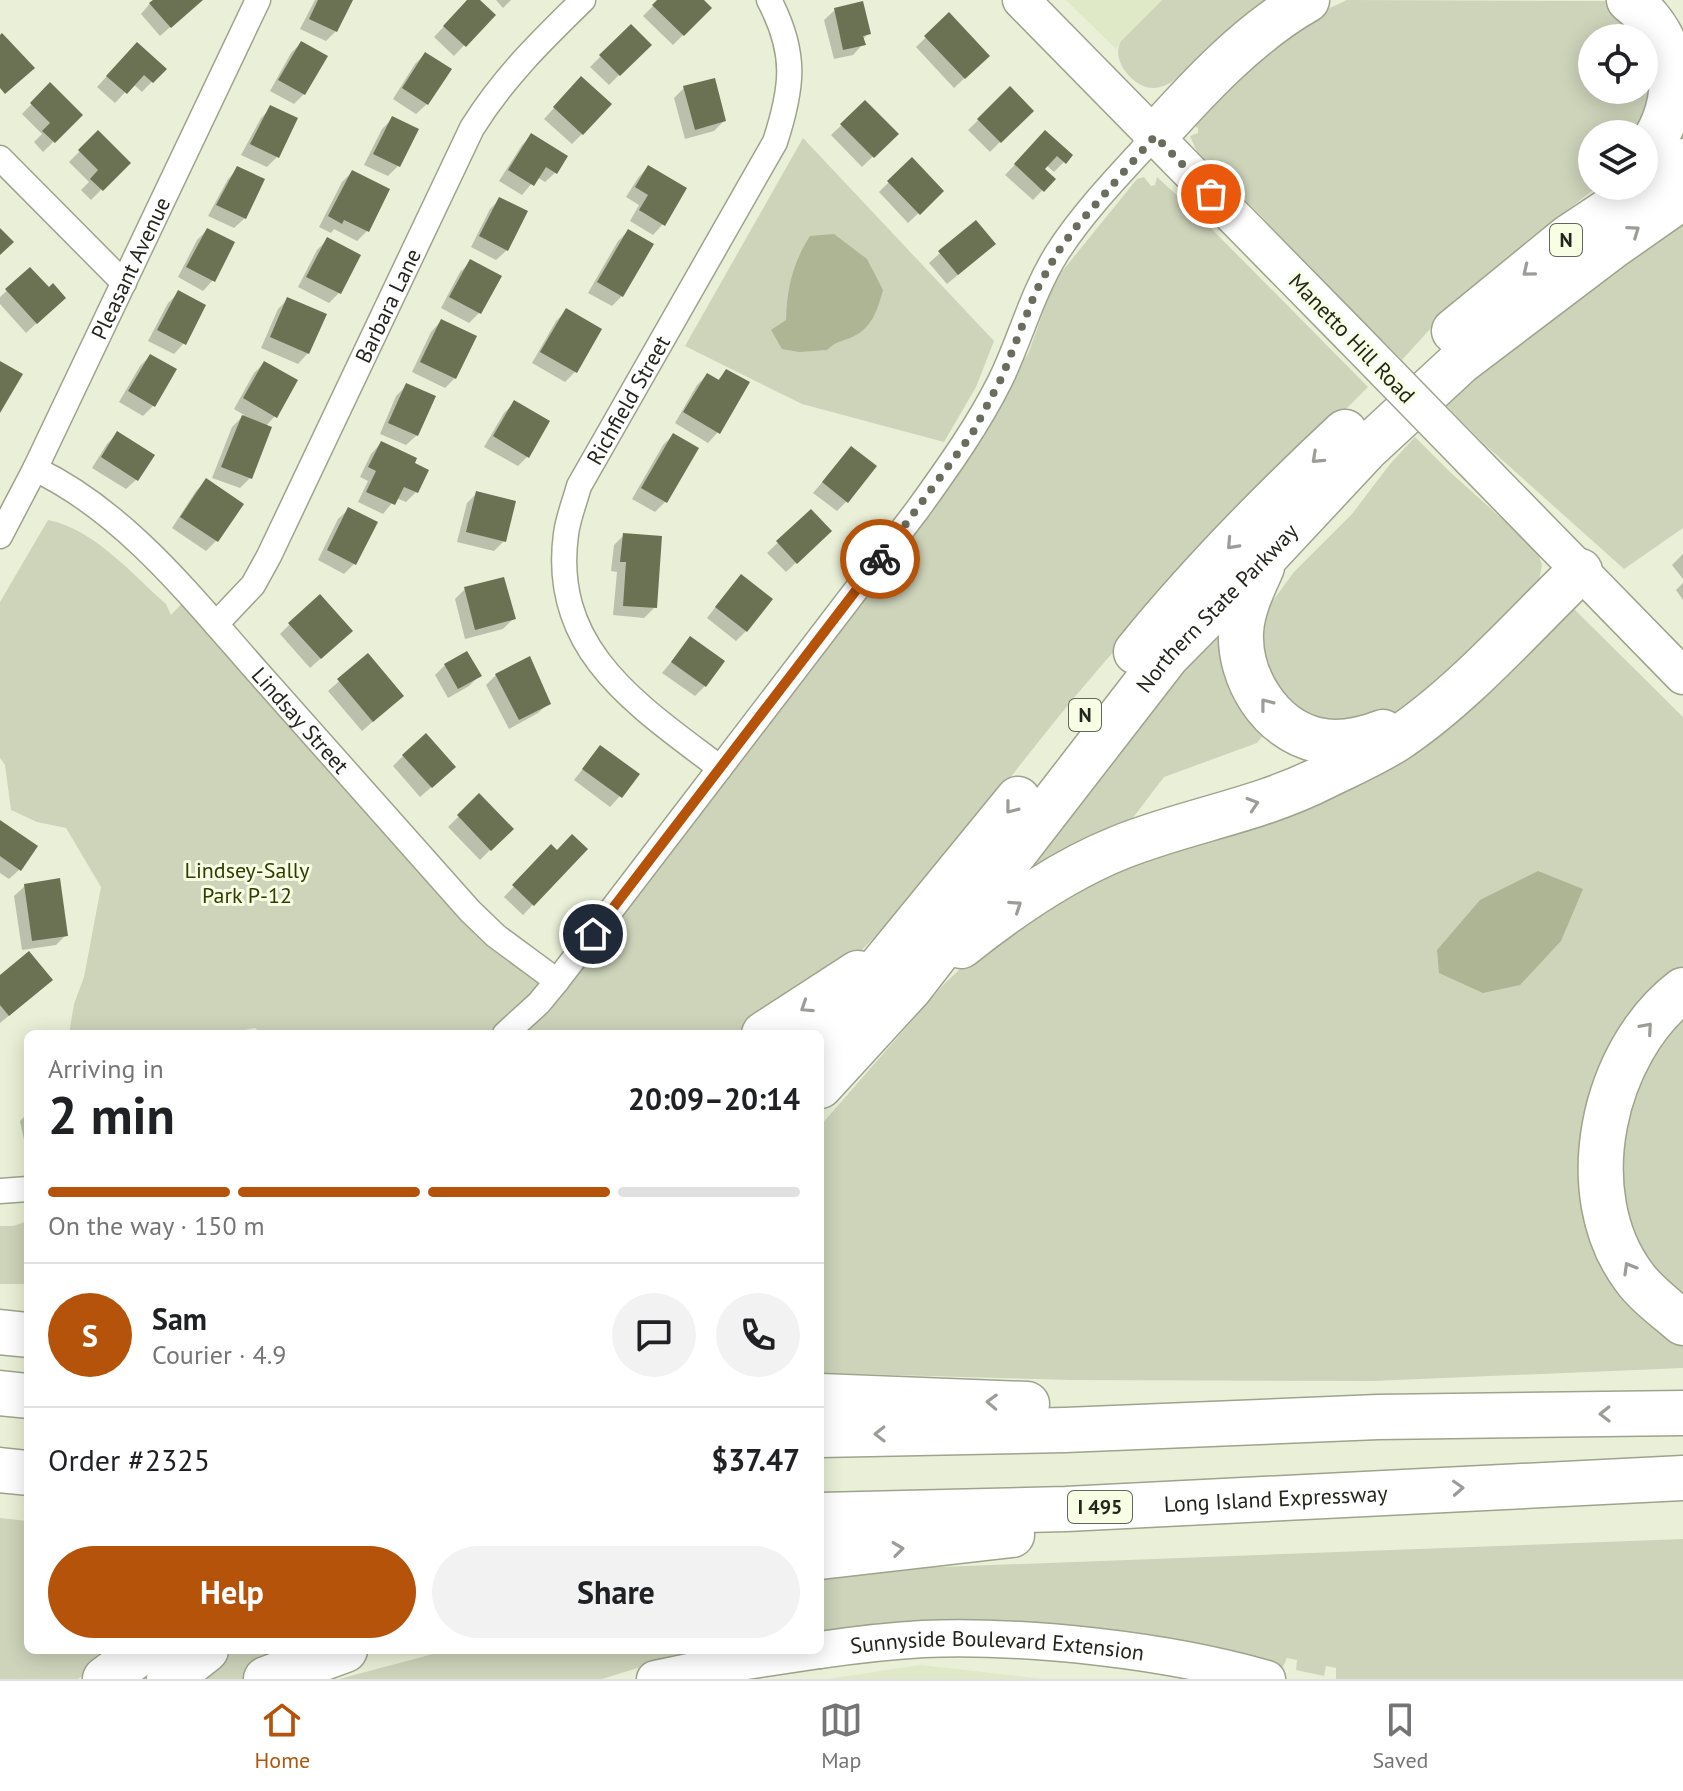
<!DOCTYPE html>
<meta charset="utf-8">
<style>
:root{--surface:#fff;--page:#f2f2f2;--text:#202124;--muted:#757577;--line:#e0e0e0;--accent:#b45309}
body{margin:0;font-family:"PT Sans",sans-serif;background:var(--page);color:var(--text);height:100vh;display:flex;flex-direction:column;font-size:30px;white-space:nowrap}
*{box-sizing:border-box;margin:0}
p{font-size:26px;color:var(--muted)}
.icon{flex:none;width:44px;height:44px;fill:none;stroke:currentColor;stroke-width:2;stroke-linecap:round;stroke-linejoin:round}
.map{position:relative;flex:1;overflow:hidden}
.side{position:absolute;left:24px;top:1030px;width:800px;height:624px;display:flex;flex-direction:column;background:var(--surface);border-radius:12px;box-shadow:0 4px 20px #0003}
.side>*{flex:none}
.fabs{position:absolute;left:1578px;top:24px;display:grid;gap:16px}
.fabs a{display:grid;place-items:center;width:80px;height:80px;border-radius:50%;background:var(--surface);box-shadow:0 4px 20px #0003;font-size:40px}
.pin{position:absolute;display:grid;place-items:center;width:68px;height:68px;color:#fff;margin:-34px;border:4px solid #fff;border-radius:50%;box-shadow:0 2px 8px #0007}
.courier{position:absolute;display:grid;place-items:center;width:80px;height:80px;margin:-40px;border:6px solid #b45309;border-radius:50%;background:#fff;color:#222;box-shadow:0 2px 10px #0007}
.headline em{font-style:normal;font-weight:700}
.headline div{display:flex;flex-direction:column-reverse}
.headline{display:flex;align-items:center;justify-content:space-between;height:136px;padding:0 24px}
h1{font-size:52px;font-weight:700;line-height:60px}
.bar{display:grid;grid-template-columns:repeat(4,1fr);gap:12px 8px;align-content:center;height:96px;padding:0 24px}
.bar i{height:10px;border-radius:6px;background:var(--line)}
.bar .active{background:var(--accent)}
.bar p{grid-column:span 4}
.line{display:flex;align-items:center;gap:20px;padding:0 24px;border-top:2px solid var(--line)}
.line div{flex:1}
.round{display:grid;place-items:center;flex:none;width:84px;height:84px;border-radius:42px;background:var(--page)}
.button{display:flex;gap:16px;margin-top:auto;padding:16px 24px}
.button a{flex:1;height:92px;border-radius:48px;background:var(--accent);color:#fff;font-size:32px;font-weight:700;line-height:92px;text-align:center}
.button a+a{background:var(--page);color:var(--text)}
.dock{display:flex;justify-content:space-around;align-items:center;height:112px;border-top:2px solid var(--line);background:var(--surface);font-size:22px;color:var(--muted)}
.dock a{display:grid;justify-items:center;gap:4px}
.dock .active{color:var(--accent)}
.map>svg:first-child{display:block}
.built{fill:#dfe8c7}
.green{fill:#cdd4ba;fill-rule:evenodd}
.water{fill:#adb595}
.shadow{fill:#0003}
.building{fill:#6b7254}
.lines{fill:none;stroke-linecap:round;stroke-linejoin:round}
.street-casing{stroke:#9ea38c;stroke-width:27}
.secondary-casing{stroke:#9ea38c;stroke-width:39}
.highway-casing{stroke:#9ea38c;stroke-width:47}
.street{stroke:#fff;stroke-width:24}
.secondary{stroke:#fff;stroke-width:36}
.highway{stroke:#fff;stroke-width:44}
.secondary-bridge-casing{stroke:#9ea38c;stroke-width:39;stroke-linecap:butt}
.secondary-bridge{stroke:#fff;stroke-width:36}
.oneway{stroke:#9c9d99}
.done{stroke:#696d5e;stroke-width:8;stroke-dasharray:0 14.4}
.route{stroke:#b45309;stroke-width:10}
.labels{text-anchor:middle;stroke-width:6;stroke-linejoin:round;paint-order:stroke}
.shield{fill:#f7fee4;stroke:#636759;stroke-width:2}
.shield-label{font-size:20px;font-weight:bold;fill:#24261d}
.street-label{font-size:22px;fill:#24261d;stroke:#f7fee4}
.park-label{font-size:22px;fill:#323b02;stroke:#f7fee4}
</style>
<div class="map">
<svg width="1683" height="1679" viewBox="0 0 1683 1679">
<rect width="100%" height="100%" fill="#eaf0d7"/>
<g class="built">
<path d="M1066,0H1162L1121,41L1116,49Z"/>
<path d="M920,1665L1044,1679H828Z"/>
</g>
<g class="green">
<path d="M1162,0H1264L1173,81C1164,87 1152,91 1141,85C1126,77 1112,57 1121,41Z"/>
<path d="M1347,0L1612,1L1641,25L1659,58L1664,93L1660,117L1644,143V134H1592V186H1598L1459,297L1402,360L1283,245L1264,219L1197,152L1190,136L1198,133V128L1191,124C1212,92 1262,43 1296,25C1312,15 1330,8 1347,0ZM1592,38H1644V90H1592Z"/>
<path d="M803,138L994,341L976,387L944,442L802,404L685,346Z"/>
<path d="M1144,177L1151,186L1155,185L1157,177L1194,211L1368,387C1274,480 1182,572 1096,672C1001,781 923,907 807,998C790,1011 770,1022 752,1034H262L255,1028L222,1034H69L74,1004L84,977L101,887L66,828L37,822L11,810L5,765L0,758V602L48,520C94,529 132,574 166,604L171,615L189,596L552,981L1028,354L1055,280L1137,179Z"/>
<path d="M1683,221V528L1624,569L1482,442L1444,403L1560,310Z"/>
<path d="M1415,437L1450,472L1537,550L1542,565L1539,581L1445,677L1393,717L1347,734L1275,703L1256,614H1263L1294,572L1352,514L1390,464Z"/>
<path d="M1564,603L1575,610L1683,717V976L1588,1192L1683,1341V1368L1373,1381L1070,1380L820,1373V1126L945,983L1003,929L1073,882L1287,804Z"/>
<path d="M1231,619L1264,734L1257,743L1164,777L1116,840L996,911L1126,736Z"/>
<path d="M1683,1011V1304L1668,1296L1626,1228L1612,1150L1633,1076Z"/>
<path d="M28,1221V1284H0V1226H13Z"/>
<path d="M0,1518L28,1521V1650H122L78,1679H0Z"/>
<path d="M1683,1539V1679H1336V1668L1326,1666L1324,1676L1296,1670L1297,1660L1287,1658L1283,1667L1122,1637L820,1634V1575L861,1570Z"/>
<path d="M234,1650H319L245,1679H199Z"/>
<path d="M448,1650H727L644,1666L602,1679H339Z"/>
</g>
<g class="water">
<path d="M834,234L867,259L883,290C877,311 872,329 850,338C839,342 836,342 827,350L799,352L782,349L771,330L786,320C787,287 793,263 810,236Z"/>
<path d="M1538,871L1583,889L1561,941L1520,985L1483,993L1439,973L1437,950L1480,900Z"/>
</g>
<g class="shadow">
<path d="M153,0H201L160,36L141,14Z"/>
<path d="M315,0H351L336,31L326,41L300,29Z"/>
<path d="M469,0H477L493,15L454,56L434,37Z"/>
<path d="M496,0H511L503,8Z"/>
<path d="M659,0H702L710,8L673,45L643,16Z"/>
<path d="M835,10L868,34L862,40L863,44L853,55L834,59L824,20Z"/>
<path d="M949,15L988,56L954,88L916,47Z"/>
<path d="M631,26L649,45L609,85L590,67Z"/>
<path d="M301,43L304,94L294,104L270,91L291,53Z"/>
<path d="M127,54L164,69L142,92L133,84L115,103L97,87Z"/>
<path d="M425,54L427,104L416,114L393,99L415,64Z"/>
<path d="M50,85L81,115L43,152L34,142L42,134L22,114Z"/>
<path d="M684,88L724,121L714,131L685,139L674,98Z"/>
<path d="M571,89L582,134L572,144L544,119Z"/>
<path d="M1010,89L1031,111L990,152L968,130Z"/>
<path d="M865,103L896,134L862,167L831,135Z"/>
<path d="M271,108L277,157L267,167L241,155L261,118Z"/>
<path d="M392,119L416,130L398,166L388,176L364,165L382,129Z"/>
<path d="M98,133L128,163L91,200L81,190L89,182L69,162Z"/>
<path d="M532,135L556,172L545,182L537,177L522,195L499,181L522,145Z"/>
<path d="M1035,143L1070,156L1054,172L1046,165L1042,169L1053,179L1033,200L1005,175Z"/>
<path d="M911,160L942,191L908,223L879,192Z"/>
<path d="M648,167L663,224L653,235L630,221L639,205L626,197L638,178Z"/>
<path d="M238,169L245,218L234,228L208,216L228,179Z"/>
<path d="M352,172L367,231L357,241L334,229L331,233L319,227L342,182Z"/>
<path d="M500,199L507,250L496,260L471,247L490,209Z"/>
<path d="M207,230L213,280L203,291L178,277L197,240Z"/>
<path d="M628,231L622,296L612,306L588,293L618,241Z"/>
<path d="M327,240L358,255L339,293L329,303L298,287L317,250Z"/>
<path d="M940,253L983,254L947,284L929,263Z"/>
<path d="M471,262L499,277L479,313L469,323L441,308L460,272Z"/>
<path d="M30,269L48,290L53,308L26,333L0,304V297Z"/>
<path d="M178,293L184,343L174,354L148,341L168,303Z"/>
<path d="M288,299L308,353L298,364L261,348L278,309Z"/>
<path d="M566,311L600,330L575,372L565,382L532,363L556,321Z"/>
<path d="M441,321L455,378L445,388L412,372L431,332Z"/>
<path d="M150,356L154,405L143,416L119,402L140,366Z"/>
<path d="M264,363L275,416L266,426L270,428L250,478L240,488L212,478L232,427L244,415L234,409L254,373Z"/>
<path d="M726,371L718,432L708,443L675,423L697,385L707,375L717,381Z"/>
<path d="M406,386L417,435L406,445L380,434L396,396Z"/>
<path d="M514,403L528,456L518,466L484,447L504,413Z"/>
<path d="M117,434L137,479L126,489L92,468L107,444Z"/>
<path d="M673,435L665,502L655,512L632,499L663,445Z"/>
<path d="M381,443L416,492L406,502L396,498L383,514L358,502L368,481L360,477L371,454Z"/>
<path d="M851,448L847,501L837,511L813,493Z"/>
<path d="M206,481L216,541L206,551L172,528L196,491Z"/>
<path d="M477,493L504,541L494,551L457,542L467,503Z"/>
<path d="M349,509L354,564L344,574L318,560L338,519Z"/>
<path d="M811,511L819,541L786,572L767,553Z"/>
<path d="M624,535L655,607L644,618L613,615L617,572L611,571L614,545Z"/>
<path d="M1683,554V579L1672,565Z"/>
<path d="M1683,583V600L1676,590Z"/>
<path d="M731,587L746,631L736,641L707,618Z"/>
<path d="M465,589L514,618L503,629L465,639L455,599Z"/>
<path d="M290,624L340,641L310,668L280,634Z"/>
<path d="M690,639L705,686L695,696L662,673Z"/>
<path d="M368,656L391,706L362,731L328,691Z"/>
<path d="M445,665L479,676L469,686L448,698L435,675Z"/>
<path d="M496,675L549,703L538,713L509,729L486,685Z"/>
<path d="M600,747L620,796L610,807L574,780Z"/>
<path d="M403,756L443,777L420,797L393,766Z"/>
<path d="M479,796L511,829L480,860L448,827Z"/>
<path d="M0,822L20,869L9,879L0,873Z"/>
<path d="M551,847L557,852L585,850L523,915L504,897Z"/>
<path d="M25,886L66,935L56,945L22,950L14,896Z"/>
<path d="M0,978L40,990L0,1023Z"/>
<path d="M28,1113V1149H26L20,1121Z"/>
</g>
<g class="building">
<path d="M153,0H203L171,28L149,3Z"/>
<path d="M318,0H353L337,32L309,19Z"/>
<path d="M467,0H480L496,15L466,47L443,26Z"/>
<path d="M657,0H704L712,8L684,36L652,5Z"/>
<path d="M863,1L871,34L863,36L866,45L843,50L834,8Z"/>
<path d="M949,12L990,56L965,79L924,36Z"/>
<path d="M631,24L652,45L620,76L599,55Z"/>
<path d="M2,33L35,68L5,94L0,88V35Z"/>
<path d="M301,41L328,56L305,95L278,80Z"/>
<path d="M137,42L167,69L153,83L144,75L127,94L106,76Z"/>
<path d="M425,52L452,69L428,105L402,88Z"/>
<path d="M581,76L612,104L583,135L553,107Z"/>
<path d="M715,78L726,121L695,130L683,86Z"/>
<path d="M50,82L83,115L55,143L42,131L50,123L30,103Z"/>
<path d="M1010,86L1034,111L1001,143L977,119Z"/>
<path d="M865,100L899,134L874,158L840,124Z"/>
<path d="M270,105L298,118L279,158L250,144Z"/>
<path d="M392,116L419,129L400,167L373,154Z"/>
<path d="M98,130L131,163L103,191L90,179L98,170L78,150Z"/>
<path d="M1045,130L1073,155L1066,164L1057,156L1045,169L1056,179L1044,192L1014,164Z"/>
<path d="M531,133L568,156L557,174L546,167L534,186L508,170Z"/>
<path d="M912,157L944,191L920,215L887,181Z"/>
<path d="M648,165L687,188L665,226L639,210L648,195L635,187Z"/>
<path d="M237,166L265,179L246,219L216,205Z"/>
<path d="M352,170L390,189L369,232L344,220L342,224L328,216Z"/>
<path d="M499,197L528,211L508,251L479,236Z"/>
<path d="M976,220L996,244L958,275L938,251Z"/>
<path d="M0,228L14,242L0,255Z"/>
<path d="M207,228L235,242L215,282L186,267Z"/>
<path d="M628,229L654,244L623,297L597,282Z"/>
<path d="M327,237L361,255L341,294L306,277Z"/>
<path d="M470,259L502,276L481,314L449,297Z"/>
<path d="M30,267L49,287L53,283L66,298L37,324L5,289Z"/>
<path d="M178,290L206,305L186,345L157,330Z"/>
<path d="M287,297L327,314L309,354L270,337Z"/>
<path d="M566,308L602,329L577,373L540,352Z"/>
<path d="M441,319L477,336L456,379L420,362Z"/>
<path d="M150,354L177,369L155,407L128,391Z"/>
<path d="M0,361L23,374L0,413Z"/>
<path d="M264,361L298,380L277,418L243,398Z"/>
<path d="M726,369L750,382L720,434L683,412L707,373L719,380Z"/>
<path d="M406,383L436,396L418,436L388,423Z"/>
<path d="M514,400L550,421L529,458L493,436Z"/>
<path d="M242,415L272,427L252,479L221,467Z"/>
<path d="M117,431L155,455L138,481L101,457Z"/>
<path d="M673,433L699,448L667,503L641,488Z"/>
<path d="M381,441L417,458L415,463L429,470L418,493L404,487L395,505L366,492L376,471L368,467Z"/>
<path d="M851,446L877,466L848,503L822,482Z"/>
<path d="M206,478L244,504L218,542L180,517Z"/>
<path d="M476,491L516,501L506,542L466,532Z"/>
<path d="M348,507L378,522L356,565L327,550Z"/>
<path d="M811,509L832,531L797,564L776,541Z"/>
<path d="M623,533L662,536L657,608L623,606L626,562H620Z"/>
<path d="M741,574L773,599L747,632L715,607Z"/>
<path d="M504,577L516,619L475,630L464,587Z"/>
<path d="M320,594L353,631L321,659L288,623Z"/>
<path d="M690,636L725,661L706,687L671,662Z"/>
<path d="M467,651L482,676L458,689L444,664Z"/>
<path d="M368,653L404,696L373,722L337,679Z"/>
<path d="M530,656L551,704L519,720L495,674Z"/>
<path d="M426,733L456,767L432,788L402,755Z"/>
<path d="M600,745L640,774L622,798L582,769Z"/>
<path d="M479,793L514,829L491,851L457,815Z"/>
<path d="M0,820L38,846L21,871L0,856Z"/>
<path d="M572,834L588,849L534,906L512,885L551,844L557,850Z"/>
<path d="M60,878L68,936L32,941L24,884Z"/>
<path d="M29,951L53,980L9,1016L0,1005V975Z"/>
</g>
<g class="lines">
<g class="street-casing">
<g id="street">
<path d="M0,158L124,283"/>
<path id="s1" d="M35,469C128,513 196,603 263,678C332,756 401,833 470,911L496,936L557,981"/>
<path id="s2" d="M0,536L35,469L258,0"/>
<path id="s3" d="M216,624L253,585L269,556L472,128C504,77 540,42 583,0"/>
<path id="s4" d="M720,768C639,706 550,651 566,534C568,518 575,501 579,486L775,142C793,87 797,53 769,0"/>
<path d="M505,1034L539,1003L557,981L918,509C948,467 977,427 1000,381C1021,338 1031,295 1057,253C1084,211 1121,173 1155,136"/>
<path d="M0,1191L28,1189"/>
</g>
</g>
<g class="secondary-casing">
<g id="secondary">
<path d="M1021,0L1352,337"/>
<path d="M1471,459L1683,676"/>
<path id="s5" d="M820,1650C854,1645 888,1641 923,1639C1028,1635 1166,1650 1267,1679"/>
<path d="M655,1679L726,1664L819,1650"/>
</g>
</g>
<g class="highway-casing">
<g id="highway">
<path d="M1629,0C1683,41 1683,105 1644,156"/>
<path d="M1155,136C1199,87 1249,33 1307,0"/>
<path d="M1454,331L1569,237L1683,161"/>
<path d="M1262,567C1253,587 1242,610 1241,632C1239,678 1270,729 1317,740C1340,745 1362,740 1383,732"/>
<path d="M1136,652C1200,573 1271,501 1345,432"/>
<path d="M961,946C1010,907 1063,870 1121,847C1186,821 1259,810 1322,778C1346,766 1374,754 1397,739C1463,695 1523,626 1580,571"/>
<path d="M1683,990C1603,1051 1571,1193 1634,1277C1646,1294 1667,1309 1683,1323"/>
<path d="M764,1034L858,973"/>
<path d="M820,1041L1018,799"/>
<path id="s6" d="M820,1086L910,988L1167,656L1268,554L1367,448L1460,362L1613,246L1683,197"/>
<path d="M0,1332L28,1335"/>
<path d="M0,1393L28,1396"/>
<path d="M820,1396L1027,1404"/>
<path d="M820,1435L1065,1430L1378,1417L1683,1413"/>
<path d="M0,1470L28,1473"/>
<path id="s7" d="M820,1515L1066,1509L1683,1478"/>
<path d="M820,1557L1012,1535"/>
<path d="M105,1679L144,1650"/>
<path d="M169,1679L206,1650"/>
<path d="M266,1679L345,1650"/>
</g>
</g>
<use href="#street" class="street"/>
<use href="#secondary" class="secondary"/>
<use href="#highway" class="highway"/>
<g class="secondary-bridge-casing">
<path id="secondary-bridge" d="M1352,337L1471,459"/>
</g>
<use href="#secondary-bridge" class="secondary-bridge"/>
</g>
<defs><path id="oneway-chevron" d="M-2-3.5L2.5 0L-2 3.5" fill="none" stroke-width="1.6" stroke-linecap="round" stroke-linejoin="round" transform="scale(2)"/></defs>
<g class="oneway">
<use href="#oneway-chevron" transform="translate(1634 231) rotate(-35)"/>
<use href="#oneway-chevron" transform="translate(1528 271) rotate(141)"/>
<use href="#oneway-chevron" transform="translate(1317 458) rotate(137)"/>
<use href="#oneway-chevron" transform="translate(1232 544) rotate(133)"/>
<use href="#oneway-chevron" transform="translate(1266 704) rotate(-128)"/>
<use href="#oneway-chevron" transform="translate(1253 804) rotate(-18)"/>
<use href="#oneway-chevron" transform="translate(1011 808) rotate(128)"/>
<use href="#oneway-chevron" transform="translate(1016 906) rotate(-34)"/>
<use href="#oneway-chevron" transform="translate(806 1007) rotate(147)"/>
<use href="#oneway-chevron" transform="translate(1647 1028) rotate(-49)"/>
<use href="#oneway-chevron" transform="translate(1629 1268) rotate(-120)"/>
<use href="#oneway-chevron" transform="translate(992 1402) rotate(-178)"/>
<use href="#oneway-chevron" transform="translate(1605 1414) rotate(179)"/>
<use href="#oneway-chevron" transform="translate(880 1434) rotate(179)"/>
<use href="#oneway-chevron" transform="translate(1458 1488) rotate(-3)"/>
<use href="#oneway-chevron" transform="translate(898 1549) rotate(-7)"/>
</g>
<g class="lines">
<path class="done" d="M880,559L972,434L1002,377L1036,291L1057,253L1076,227L1155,136L1211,194"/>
<path class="route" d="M593,934L880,559"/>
</g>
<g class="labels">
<g class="shield">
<rect x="1550" y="224" width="32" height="32" rx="6"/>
<rect x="1069" y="699" width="32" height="32" rx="6"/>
<rect x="1068" y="1491" width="64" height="32" rx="6"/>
</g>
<g class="shield-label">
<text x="1566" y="247">N</text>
<text x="1085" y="722">N</text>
<text x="1100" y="1514">I 495</text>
</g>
<g class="street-label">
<text dy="8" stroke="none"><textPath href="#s2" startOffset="298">Pleasant Avenue</textPath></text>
<text dy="8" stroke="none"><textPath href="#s3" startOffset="364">Barbara Lane</textPath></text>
<text transform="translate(1352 338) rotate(46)" y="8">Manetto Hill Road</text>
<text dy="8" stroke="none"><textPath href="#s4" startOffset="446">Richfield Street</textPath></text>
<text dy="8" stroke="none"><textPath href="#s6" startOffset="622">Northern State Parkway</textPath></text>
<text dy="8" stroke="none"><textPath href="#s1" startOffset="368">Lindsay Street</textPath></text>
<text dy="8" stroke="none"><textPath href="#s7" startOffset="456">Long Island Expressway</textPath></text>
<text dy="8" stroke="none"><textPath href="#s5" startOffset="178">Sunnyside Boulevard Extension</textPath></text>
</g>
<g class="park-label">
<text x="247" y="878">Lindsey-Sally<tspan x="247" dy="25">Park P-12</tspan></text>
</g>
</g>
</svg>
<div class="fabs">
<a><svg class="icon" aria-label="locate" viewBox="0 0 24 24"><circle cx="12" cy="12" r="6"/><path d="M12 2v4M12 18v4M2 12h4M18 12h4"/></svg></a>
<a><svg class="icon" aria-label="layers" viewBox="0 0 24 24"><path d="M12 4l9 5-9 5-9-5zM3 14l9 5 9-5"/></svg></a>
</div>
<div class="pin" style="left:1211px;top:194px;background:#ea580c"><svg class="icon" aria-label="bag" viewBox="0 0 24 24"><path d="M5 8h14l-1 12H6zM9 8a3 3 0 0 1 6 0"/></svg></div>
<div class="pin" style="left:593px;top:934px;background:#1f2937"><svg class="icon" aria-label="home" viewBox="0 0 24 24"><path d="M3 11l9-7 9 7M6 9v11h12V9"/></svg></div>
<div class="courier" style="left:880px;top:559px"><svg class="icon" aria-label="bike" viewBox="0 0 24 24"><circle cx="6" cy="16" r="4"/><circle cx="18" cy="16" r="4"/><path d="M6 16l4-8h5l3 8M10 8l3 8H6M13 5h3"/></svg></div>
<section class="side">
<div class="headline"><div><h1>2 min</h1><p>Arriving in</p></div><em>20:09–20:14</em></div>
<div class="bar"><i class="active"></i><i class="active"></i><i class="active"></i><i></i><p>On the way · 150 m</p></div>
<div class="line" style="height:144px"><b class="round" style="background:var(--accent);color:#fff">S</b><div><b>Sam</b><p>Courier · 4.9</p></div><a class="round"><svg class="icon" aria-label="chat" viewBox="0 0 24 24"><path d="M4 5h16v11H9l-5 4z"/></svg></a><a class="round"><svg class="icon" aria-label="phone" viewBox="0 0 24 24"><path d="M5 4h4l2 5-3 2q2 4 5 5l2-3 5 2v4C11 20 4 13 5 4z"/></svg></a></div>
<div class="line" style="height:104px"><div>Order #2325</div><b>$37.47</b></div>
<div class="button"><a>Help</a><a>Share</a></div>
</section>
</div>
<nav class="dock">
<a class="active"><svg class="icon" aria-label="home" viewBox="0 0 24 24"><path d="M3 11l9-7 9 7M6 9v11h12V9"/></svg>Home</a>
<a><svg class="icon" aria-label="map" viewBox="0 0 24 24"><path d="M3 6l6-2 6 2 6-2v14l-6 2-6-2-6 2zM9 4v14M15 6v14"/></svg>Map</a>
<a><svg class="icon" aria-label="saved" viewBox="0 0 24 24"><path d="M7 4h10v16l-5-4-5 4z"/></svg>Saved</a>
</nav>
